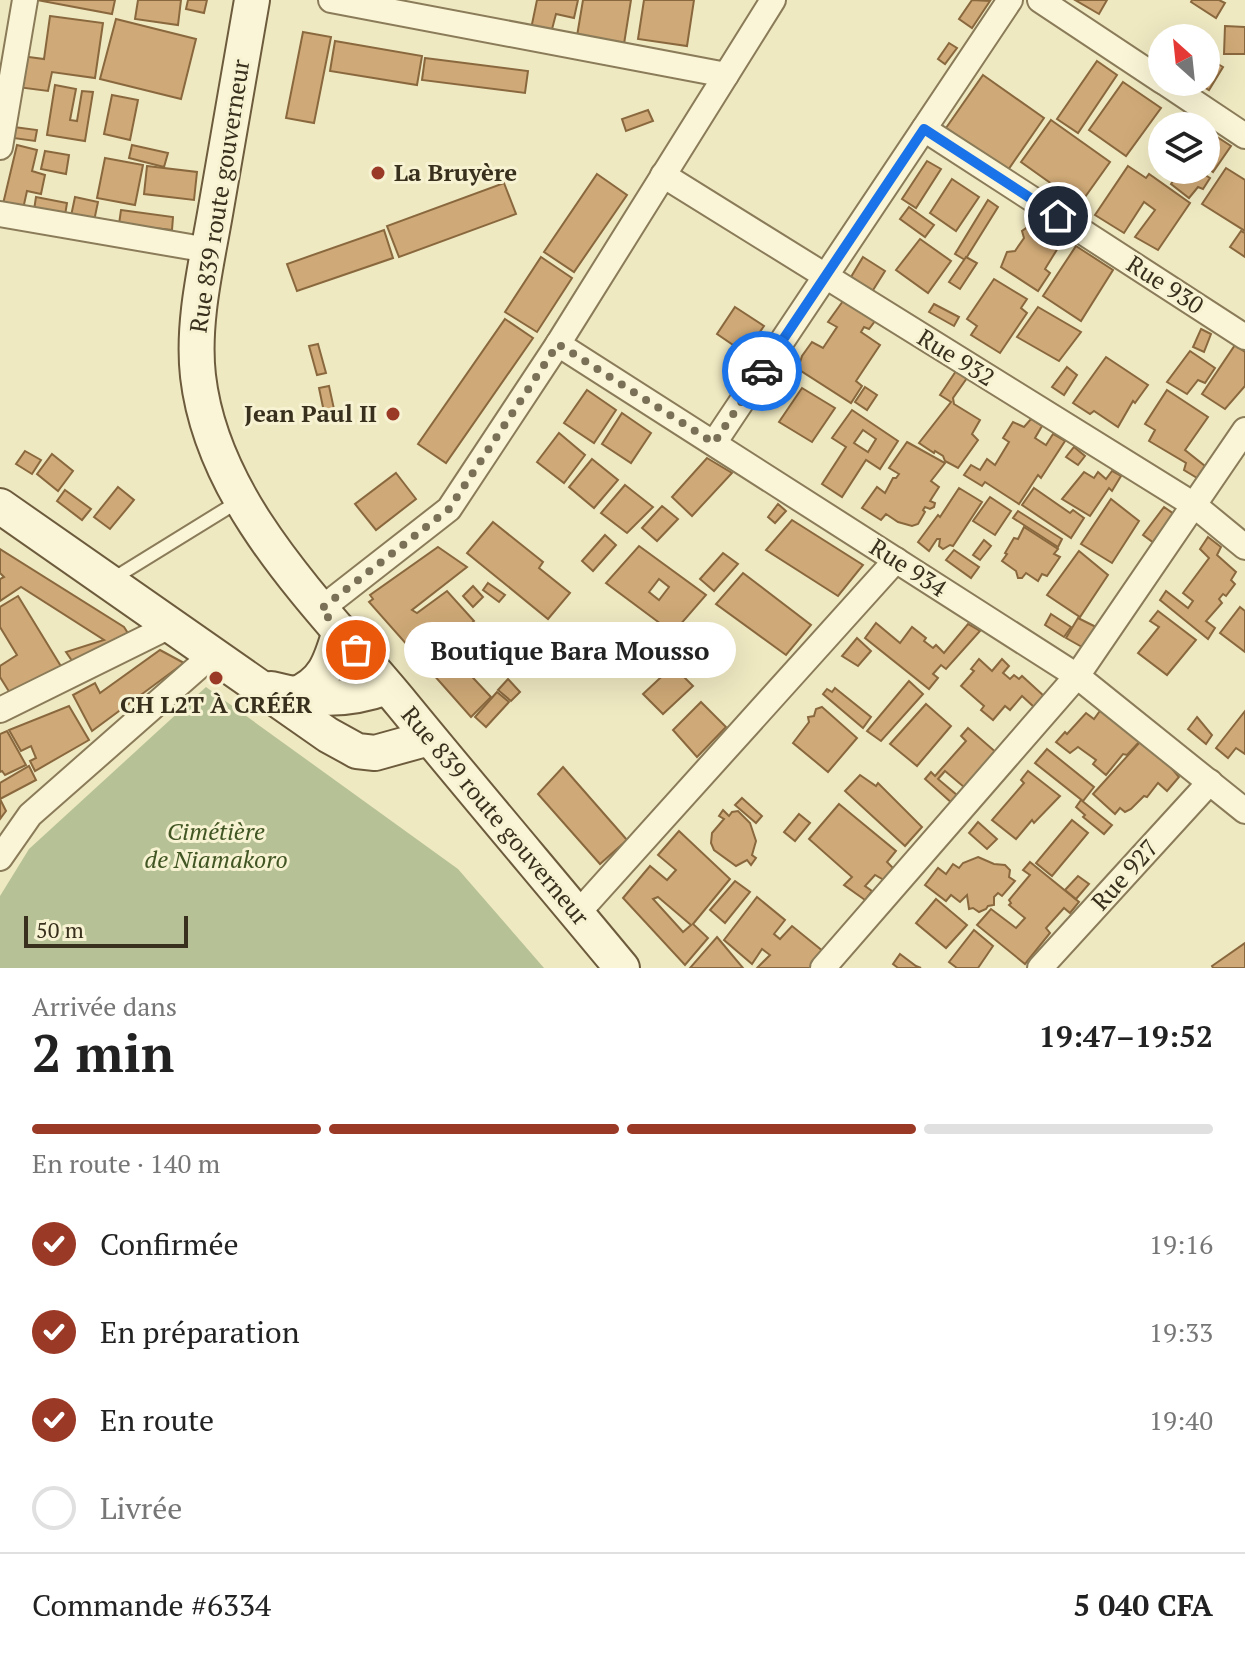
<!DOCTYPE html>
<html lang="fr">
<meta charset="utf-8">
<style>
:root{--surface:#fff;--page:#f6f6f6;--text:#222;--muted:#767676;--line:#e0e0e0;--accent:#9b3927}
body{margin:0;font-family:"PT Serif",serif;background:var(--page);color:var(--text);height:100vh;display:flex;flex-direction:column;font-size:30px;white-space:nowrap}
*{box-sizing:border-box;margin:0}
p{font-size:26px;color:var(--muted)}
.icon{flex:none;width:44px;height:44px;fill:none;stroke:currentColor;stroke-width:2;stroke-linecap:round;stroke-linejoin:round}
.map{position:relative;height:968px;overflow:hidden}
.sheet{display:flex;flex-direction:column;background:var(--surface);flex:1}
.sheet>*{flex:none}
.needle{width:52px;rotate:333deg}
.buttons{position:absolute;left:1148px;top:24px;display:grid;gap:16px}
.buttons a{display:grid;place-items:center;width:72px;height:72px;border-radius:50%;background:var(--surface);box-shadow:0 8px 32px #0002;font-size:40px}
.scale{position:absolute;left:24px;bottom:20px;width:164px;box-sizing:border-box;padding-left:8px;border:4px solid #392f1d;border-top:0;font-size:22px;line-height:28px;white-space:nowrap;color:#392f1d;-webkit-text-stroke:6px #f6f2d2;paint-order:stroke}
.pin{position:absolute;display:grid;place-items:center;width:68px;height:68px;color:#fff;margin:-34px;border:4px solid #fff;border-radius:50%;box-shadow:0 2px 8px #0007}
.courier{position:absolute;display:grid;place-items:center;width:80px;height:80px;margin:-40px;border:6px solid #1a73e8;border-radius:50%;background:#fff;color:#222;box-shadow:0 2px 10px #0007}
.bubble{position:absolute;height:56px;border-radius:28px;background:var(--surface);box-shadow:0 8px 32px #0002;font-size:26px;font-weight:600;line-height:56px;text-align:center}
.overview em{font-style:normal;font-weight:600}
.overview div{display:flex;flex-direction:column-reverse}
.overview{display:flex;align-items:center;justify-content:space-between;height:136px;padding:0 32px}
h1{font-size:52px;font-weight:600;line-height:60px}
.bar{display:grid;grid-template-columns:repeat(4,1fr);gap:12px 8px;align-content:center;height:96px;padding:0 32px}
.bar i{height:10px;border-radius:6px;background:var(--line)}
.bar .current{background:var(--accent)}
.bar p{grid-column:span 4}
.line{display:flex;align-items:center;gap:20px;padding:0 32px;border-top:2px solid var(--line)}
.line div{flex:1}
ol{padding:0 32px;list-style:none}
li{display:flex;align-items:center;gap:24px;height:88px}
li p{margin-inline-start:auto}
li .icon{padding:8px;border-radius:50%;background:var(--accent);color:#fff;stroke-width:4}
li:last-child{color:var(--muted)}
li i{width:44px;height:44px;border:4px solid var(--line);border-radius:50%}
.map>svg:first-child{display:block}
.cemetery{fill:#b6c295}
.building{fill:#cfa977;stroke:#8a683e;stroke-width:2;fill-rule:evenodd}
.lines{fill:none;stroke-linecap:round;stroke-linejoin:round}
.lane-casing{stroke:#8a7b59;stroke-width:16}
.street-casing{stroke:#8a7b59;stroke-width:28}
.secondary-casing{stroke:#6c5b3c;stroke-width:38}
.lane{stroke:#faf5d6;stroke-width:12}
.street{stroke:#faf5d6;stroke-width:24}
.secondary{stroke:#faf5d6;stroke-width:34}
.done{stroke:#797057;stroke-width:8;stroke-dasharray:0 14.4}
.route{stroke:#1a73e8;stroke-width:10}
.poi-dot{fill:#9b3927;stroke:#f6f2d2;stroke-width:3}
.labels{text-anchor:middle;stroke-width:6;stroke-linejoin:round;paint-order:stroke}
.poi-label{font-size:24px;font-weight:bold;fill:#392f1d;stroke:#f6f2d2;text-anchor:start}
.street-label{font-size:24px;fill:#392f1d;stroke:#f6f2d2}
.park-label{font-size:24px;font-style:italic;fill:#415623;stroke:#f6f2d2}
</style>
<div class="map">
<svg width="1245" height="968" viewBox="0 0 1245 968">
<rect width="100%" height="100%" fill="#efe9c2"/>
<path class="cemetery" d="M206,687L458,869L544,968H0V896L29,849Z"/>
<g class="building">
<path d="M37,0H115L112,14Z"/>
<path d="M138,0H181L178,25L135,19Z"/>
<path d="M188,0H207L204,13L186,9Z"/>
<path d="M537,0H578L574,18L556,14L551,33L531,29Z"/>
<path d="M583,0H631L624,44L577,36Z"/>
<path d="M644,0H694L687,46L638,39Z"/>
<path d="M972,0L990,1L972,28L959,19Z"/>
<path d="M1075,0H1107L1099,14Z"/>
<path d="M1192,0H1219L1225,3L1216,18L1191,2Z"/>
<path d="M50,16L103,23L95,78L52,72L48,91L17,87L22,56L44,59Z"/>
<path d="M116,19L196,39L181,99L100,79Z"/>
<path d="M1225,26L1245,27V54H1224Z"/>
<path d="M303,32L331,37L314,123L286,118Z"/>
<path d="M335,41L422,56L417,85L330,71Z"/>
<path d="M949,43L957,48L945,64L938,59Z"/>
<path d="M1206,57L1223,67L1209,90L1196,82H1206Z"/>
<path d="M425,58L528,71L525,93L422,80Z"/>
<path d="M1097,61L1117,75L1078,133L1057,119Z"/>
<path d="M983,75L1044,118L1008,170L946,128Z"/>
<path d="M1123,82L1161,108L1126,156L1089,130Z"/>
<path d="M55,85L76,89L70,120L77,121L82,91L93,92L85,141L47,135Z"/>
<path d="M112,95L138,100L130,140L104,134Z"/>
<path d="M648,110L653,121L626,131L622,119Z"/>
<path d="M1051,120L1110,162L1080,204L1021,162Z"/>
<path d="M14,127L37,130L35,141L13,138Z"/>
<path d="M1208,131L1231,146L1213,172L1206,167L1209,159L1206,157L1212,147L1210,145L1206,150Z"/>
<path d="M17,145L37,150L32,171L45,175L41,194L27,191L23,209L3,204Z"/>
<path d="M132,145L168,153L164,167L129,158Z"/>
<path d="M45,151L69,155L66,174L41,169Z"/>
<path d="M105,158L143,165L135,205L97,198Z"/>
<path d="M927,161L941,169L916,208L902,199Z"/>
<path d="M147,166L197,172L194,200L144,194Z"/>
<path d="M1128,166L1146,178L1149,174L1190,203L1158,250L1135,237L1155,210L1144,202L1124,233L1095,215Z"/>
<path d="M1226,168L1245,180V231L1202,204Z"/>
<path d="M1181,170H1197L1210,178L1203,189L1198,187L1189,198L1171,184Z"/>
<path d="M597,174L627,195L574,272L544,252Z"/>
<path d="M952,179L979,197L956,231L930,213Z"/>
<path d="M504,183L516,214L399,257L387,226Z"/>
<path d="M36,197L67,203L65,215L34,210Z"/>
<path d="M75,197L98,202L94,221L71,216Z"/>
<path d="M988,200L998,207L965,260L955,254Z"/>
<path d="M909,207L934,225L925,237L900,219Z"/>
<path d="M121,210L173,217L172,230L119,224Z"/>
<path d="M1032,224L1061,243L1045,269L1050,273L1038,291L1001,267L1007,252L1015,251L1024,238L1022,231Z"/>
<path d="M384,230L393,258L297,291L287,264Z"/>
<path d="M1241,231L1245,233V257L1230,247Z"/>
<path d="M920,239L951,261L928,293L896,270Z"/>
<path d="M1076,246L1113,270L1081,321L1043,296Z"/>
<path d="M541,257L572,278L537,332L505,312Z"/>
<path d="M863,257L885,271L870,295L848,282Z"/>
<path d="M966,257L977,263L960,289L949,282Z"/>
<path d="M994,279L1027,299L1021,308L1027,313L1000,353L971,335L977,326L967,319Z"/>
<path d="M843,301L875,321L869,329L864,327L861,332L880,345L856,381L862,386L851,403L798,369L802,356L812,342L823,348L837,327L828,322Z"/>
<path d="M934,304L959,317L954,326L929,312Z"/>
<path d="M735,307L764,326L745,353L717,334Z"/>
<path d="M1038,307L1081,332L1059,361L1017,337Z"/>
<path d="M505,319L533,338L446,463L418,444Z"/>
<path d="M1201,329L1211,334L1204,352L1193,347Z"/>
<path d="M318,344L326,373L317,375L309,346Z"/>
<path d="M1235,345L1245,352V386L1225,409L1202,394Z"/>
<path d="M1190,351L1215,368L1205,383L1198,380L1187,394L1167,382Z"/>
<path d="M1106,357L1148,385L1135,403L1133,401L1118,427L1094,411L1090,414L1073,403Z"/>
<path d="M1067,367L1077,375L1064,395L1052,387Z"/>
<path d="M956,371L967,378L953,398L954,404L980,420L972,434L978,440L958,468L945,461L943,456L935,451L934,453L919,443L951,402L940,395Z"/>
<path d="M329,386L334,409L324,412L319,388Z"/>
<path d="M865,387L877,395L867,410L855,402Z"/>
<path d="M802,388L835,408L812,442L779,422Z"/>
<path d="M587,390L616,410L594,443L564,423Z"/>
<path d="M1167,390L1208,417L1185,450L1205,466L1197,478L1184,470L1186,463L1149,441L1155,430L1145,424Z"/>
<path d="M852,410L898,441L880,469L866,460L842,497L822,484L846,447L832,438ZM863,430L876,439L868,452L854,443Z"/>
<path d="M622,413L651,433L631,463L602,444Z"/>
<path d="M1031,419L1042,426L1035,438L1046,445L1053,434L1065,441L1041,478L1038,475L1019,504L985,482L982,486L964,475L971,465L980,470L987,459L995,465L1009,442L1003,438L1013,422L1024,427Z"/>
<path d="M559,433L585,455L564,483L537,462Z"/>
<path d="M907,442L945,463L931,481L939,487L930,501L935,503L934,507L930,509L925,507L923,510L925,512L918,524L912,526L898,522L886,514L881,520L862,508L877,487L885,493L893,478H896L899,474L889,468Z"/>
<path d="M1074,447L1085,456L1078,465L1066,457Z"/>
<path d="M25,451L41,460L32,474L16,464Z"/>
<path d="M52,454L73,471L58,491L37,474Z"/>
<path d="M707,458L732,473L692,516L672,497Z"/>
<path d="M592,459L618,480L594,508L569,487Z"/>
<path d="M1112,471L1121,476L1112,491L1109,488L1090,516L1062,499L1084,472L1094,478L1098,472L1106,479Z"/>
<path d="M396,473L416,499L376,530L355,504Z"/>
<path d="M625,485L653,507L627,533L601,513Z"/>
<path d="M118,487L134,500L110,529L94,517Z"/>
<path d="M959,488L982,502L953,546L950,545L943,549L939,546L940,539H937L929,551L918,542L938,515L940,517Z"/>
<path d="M1034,488L1070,513L1073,510L1084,518L1071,538L1022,505Z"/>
<path d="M65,490L91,509L82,520L57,501Z"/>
<path d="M990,497L1011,511L995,535L973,521Z"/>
<path d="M1111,499L1139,521L1112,563L1081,544Z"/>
<path d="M778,504L786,511L775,523L768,517Z"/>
<path d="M662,506L678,519L657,541L642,528Z"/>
<path d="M1164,507L1174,514L1154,543L1143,535Z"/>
<path d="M1018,511L1062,539L1058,547L1013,518Z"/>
<path d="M792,520L863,565L838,596L766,550Z"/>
<path d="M493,522L543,562L539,568L570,593L548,619L467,553Z"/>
<path d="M1024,527L1058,549L1054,554L1060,557L1047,576L1042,574L1038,581L1026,573L1022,578H1018L1016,571L1002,561L1007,554L1005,553L1014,538L1018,539Z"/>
<path d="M605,535L616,545L593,571L582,561Z"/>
<path d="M1208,537L1221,547L1217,555L1236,572L1231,580L1235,584L1226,596L1223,594L1219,599L1222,603L1206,621L1215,628L1208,639L1160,600L1166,591L1188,608L1193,601L1183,593L1209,558L1200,549Z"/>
<path d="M984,540L991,546L980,560L973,555Z"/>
<path d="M639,546L706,595L673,633L606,583ZM659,579L669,587L659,600L649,592Z"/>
<path d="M438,547L467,567L412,610L417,613L447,591L474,621L446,649L491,697L471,717L369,602L373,599L370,595Z"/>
<path d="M0,549L124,627L131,638L77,668L66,652L104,640L21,587L0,601V579L4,577L0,573Z"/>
<path d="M954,550L979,567L971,578L946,560Z"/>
<path d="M1079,551L1108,575L1080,617L1047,595Z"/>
<path d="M723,553L738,564L714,591L700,579Z"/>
<path d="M743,573L811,625L786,655L716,604Z"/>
<path d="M488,583L505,595L499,602L483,590Z"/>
<path d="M473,586L483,597L473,607L463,596Z"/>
<path d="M18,596L62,668L13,698L0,677V666L17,655L0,627V607Z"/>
<path d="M1240,607L1245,611V652L1220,633Z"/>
<path d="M1158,611L1196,640L1167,675L1138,653L1159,627L1150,621Z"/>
<path d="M1051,614L1071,627L1064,637L1045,625Z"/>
<path d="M1078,618L1096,627L1082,647L1066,638Z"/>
<path d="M876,623L900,643L912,627L926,638L924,641L933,648L936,645L944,653L968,624L980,631L946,669L941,665L933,674L938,678L929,689L865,638Z"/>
<path d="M857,638L871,651L858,666L842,656Z"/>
<path d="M160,650L184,663L92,731L73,695L95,683L100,693Z"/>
<path d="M979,659L992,671L1002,659L1009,666L1003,673L1010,679L1014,675L1019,679L1022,676L1044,696L1034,707L1022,696L1010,710L1005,706L993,720L981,710L984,706L961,686L974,671L971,669Z"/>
<path d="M673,666L693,686L663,714L643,694Z"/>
<path d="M508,679L520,692L511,701L498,690Z"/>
<path d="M909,681L923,694L881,741L867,731Z"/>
<path d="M835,688L871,717L863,728L823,694L827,689L832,692Z"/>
<path d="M497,692L509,702L486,727L475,717Z"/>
<path d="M701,702L726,727L697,757L673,730Z"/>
<path d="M926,704L951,726L917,766L890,744Z"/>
<path d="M69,706L89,740L35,771L30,761L36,758L31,746L21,751L9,730Z"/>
<path d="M822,707L857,738L828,772L793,743L809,722L808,717L814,716L816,709Z"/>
<path d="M1102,708L1141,740L1127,755L1123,754L1106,775L1093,764L1096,760L1078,747L1070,753L1056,742L1065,732L1067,734L1086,713L1094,719Z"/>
<path d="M1245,711V754L1236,748L1228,758L1216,748Z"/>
<path d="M1197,717L1212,735L1206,744L1188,729Z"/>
<path d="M968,728L998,754L953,804L925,779L931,772L935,776L966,741L961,736ZM945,771L964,787L957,795L938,779Z"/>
<path d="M7,731L26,765L5,775L2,771L0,772V734Z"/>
<path d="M1140,742L1168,764L1179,777L1167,791L1158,783L1147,797L1144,796L1131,809L1125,812L1120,808L1115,814L1093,794Z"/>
<path d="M1047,749L1094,787L1083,801L1035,763Z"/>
<path d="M29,766L36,780L0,799L6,811L0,819V783Z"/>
<path d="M563,767L627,840L600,864L538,794Z"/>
<path d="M1028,771L1060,796L1034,823L1032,820L1016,839L992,820L1024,783L1021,780Z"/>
<path d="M860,775L876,786L878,783L922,827L905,846L845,791Z"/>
<path d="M742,798L762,816L756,823L735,805Z"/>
<path d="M1081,800L1112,825L1104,834L1083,817L1085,815L1076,807Z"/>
<path d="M839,804L896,851L887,862L893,868L889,876L884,880L875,875L865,886L872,891L865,900L844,885L852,877L809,839Z"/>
<path d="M723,810L729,816L732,812L738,811L750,823L756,841L752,855L756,858L751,865L747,860L736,866L714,850L711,843L712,833L724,819L719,816Z"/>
<path d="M799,814L810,823L795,841L784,832Z"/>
<path d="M1072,820L1088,833L1052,876L1036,863Z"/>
<path d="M978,822L997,839L987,849L969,833Z"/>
<path d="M679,831L730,879L693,924L708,938L685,965L623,898L650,866L667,880L676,870L658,855ZM658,897L691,925L683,932L653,899Z"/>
<path d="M978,857L994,864L1005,865L1010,870L1009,877L1015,881L1002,896L998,893L994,897V905L988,906L986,909L979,912L973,908L969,909L967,895L960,902L951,895L946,901L925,885L938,868L946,874L953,864L959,868L963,863Z"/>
<path d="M1030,862L1079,902L1070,913L1064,908L1046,928L1050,933L1025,964L977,925L991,909L1016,928L1025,918L1009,905L1011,903L1009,900L1030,875L1023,870Z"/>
<path d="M1078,876L1089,884L1076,899L1065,890Z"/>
<path d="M735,881L750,892L725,923L710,910Z"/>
<path d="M757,897L785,920L774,934L780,939L792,926L824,952L812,968H757L770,955L762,949L752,964L724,940Z"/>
<path d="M936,899L967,925L946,948L916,923Z"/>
<path d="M974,930L993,946L978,968H957L949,962Z"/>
<path d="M717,937L743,968H690Z"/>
<path d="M1245,943V968H1213L1212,966Z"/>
<path d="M900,954L916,966L921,968H898L893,964Z"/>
</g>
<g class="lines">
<g class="lane-casing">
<path id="lane" d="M111,580L239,501"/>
</g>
<g class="street-casing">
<g id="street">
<path d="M331,0L726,75"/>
<path d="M1040,0L1162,81"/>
<path d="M1164,82L1245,136"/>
<path d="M924,129L1245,337"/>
<path d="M0,147L25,0"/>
<path d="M663,175L1194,505L1245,547"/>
<path d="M0,214L208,250"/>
<path d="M558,344L1077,676L1245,811"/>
<path d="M714,443L1010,0"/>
<path d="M321,609L449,509L558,344L773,0"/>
<path d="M0,710L172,625"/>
<path d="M0,858L30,815L213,654"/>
<path d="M577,914L896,560"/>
<path d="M823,968L1077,676L1245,430"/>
<path d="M1040,968L1210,782"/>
</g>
</g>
<g class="secondary-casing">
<g id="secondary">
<path d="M252,0C240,71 227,143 215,214C206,266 192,323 198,376C213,506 322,607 402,704C475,793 549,880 622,968"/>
<path d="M0,506L328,735L357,751L375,753L429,738"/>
<path d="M271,689C314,700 345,702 387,687"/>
<path d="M294,695C325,683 331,661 340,631"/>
</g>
</g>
<use href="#lane" class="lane"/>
<use href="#street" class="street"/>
<use href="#secondary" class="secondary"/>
</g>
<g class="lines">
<path class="done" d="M356,650L321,609L449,509L558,344L714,443L762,371"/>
<path class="route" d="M762,371L924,129L1058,216"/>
</g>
<g class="poi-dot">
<circle cx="378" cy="173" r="8"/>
<circle cx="393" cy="414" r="8"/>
<circle cx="216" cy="678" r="8"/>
</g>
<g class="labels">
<g class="poi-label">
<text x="394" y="181">La Bruyère</text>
<text x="377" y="422" text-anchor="end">Jean Paul II</text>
<text x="216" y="713" text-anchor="middle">CH L2T À CRÉÉR</text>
</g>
<g class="street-label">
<text transform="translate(220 196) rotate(-81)" y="8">Rue 839 route gouverneur</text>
<text transform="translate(1165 285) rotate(33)" y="8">Rue 930</text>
<text transform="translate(956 358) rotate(32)" y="8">Rue 932</text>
<text transform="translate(908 568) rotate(33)" y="8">Rue 934</text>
<text transform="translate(495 816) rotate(50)" y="8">Rue 839 route gouverneur</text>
<text transform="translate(1125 875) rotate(-48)" y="8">Rue 927</text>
</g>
<g class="park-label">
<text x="216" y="840">Cimétière<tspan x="216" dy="28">de Niamakoro</tspan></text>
</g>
</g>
</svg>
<div class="buttons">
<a><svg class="needle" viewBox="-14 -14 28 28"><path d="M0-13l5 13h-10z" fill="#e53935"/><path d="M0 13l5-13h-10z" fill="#767676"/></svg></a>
<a><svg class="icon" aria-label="layers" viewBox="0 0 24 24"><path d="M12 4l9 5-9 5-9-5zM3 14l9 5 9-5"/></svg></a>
</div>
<div class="scale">50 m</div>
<div class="pin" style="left:356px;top:650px;background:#ea580c"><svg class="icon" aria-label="bag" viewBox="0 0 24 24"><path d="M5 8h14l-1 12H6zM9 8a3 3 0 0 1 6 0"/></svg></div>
<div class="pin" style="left:1058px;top:216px;background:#1f2937"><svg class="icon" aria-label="home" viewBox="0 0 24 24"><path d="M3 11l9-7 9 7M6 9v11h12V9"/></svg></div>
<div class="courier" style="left:762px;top:371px"><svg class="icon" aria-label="car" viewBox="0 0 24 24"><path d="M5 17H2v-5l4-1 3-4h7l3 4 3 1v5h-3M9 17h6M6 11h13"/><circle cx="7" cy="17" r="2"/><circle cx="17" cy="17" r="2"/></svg></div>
<div class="bubble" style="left:404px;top:622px;width:332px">Boutique Bara Mousso</div>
</div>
<section class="sheet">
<div class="overview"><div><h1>2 min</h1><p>Arrivée dans</p></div><em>19:47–19:52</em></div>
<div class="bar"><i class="current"></i><i class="current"></i><i class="current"></i><i></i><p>En route · 140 m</p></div>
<ol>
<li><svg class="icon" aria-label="check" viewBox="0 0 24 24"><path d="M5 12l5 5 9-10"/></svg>Confirmée<p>19:16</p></li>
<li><svg class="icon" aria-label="check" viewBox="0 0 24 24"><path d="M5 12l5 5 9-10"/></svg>En préparation<p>19:33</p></li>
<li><svg class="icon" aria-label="check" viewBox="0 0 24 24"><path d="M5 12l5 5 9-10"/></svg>En route<p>19:40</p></li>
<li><i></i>Livrée</li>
</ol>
<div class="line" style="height:104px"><div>Commande #6334</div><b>5 040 CFA</b></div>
</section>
